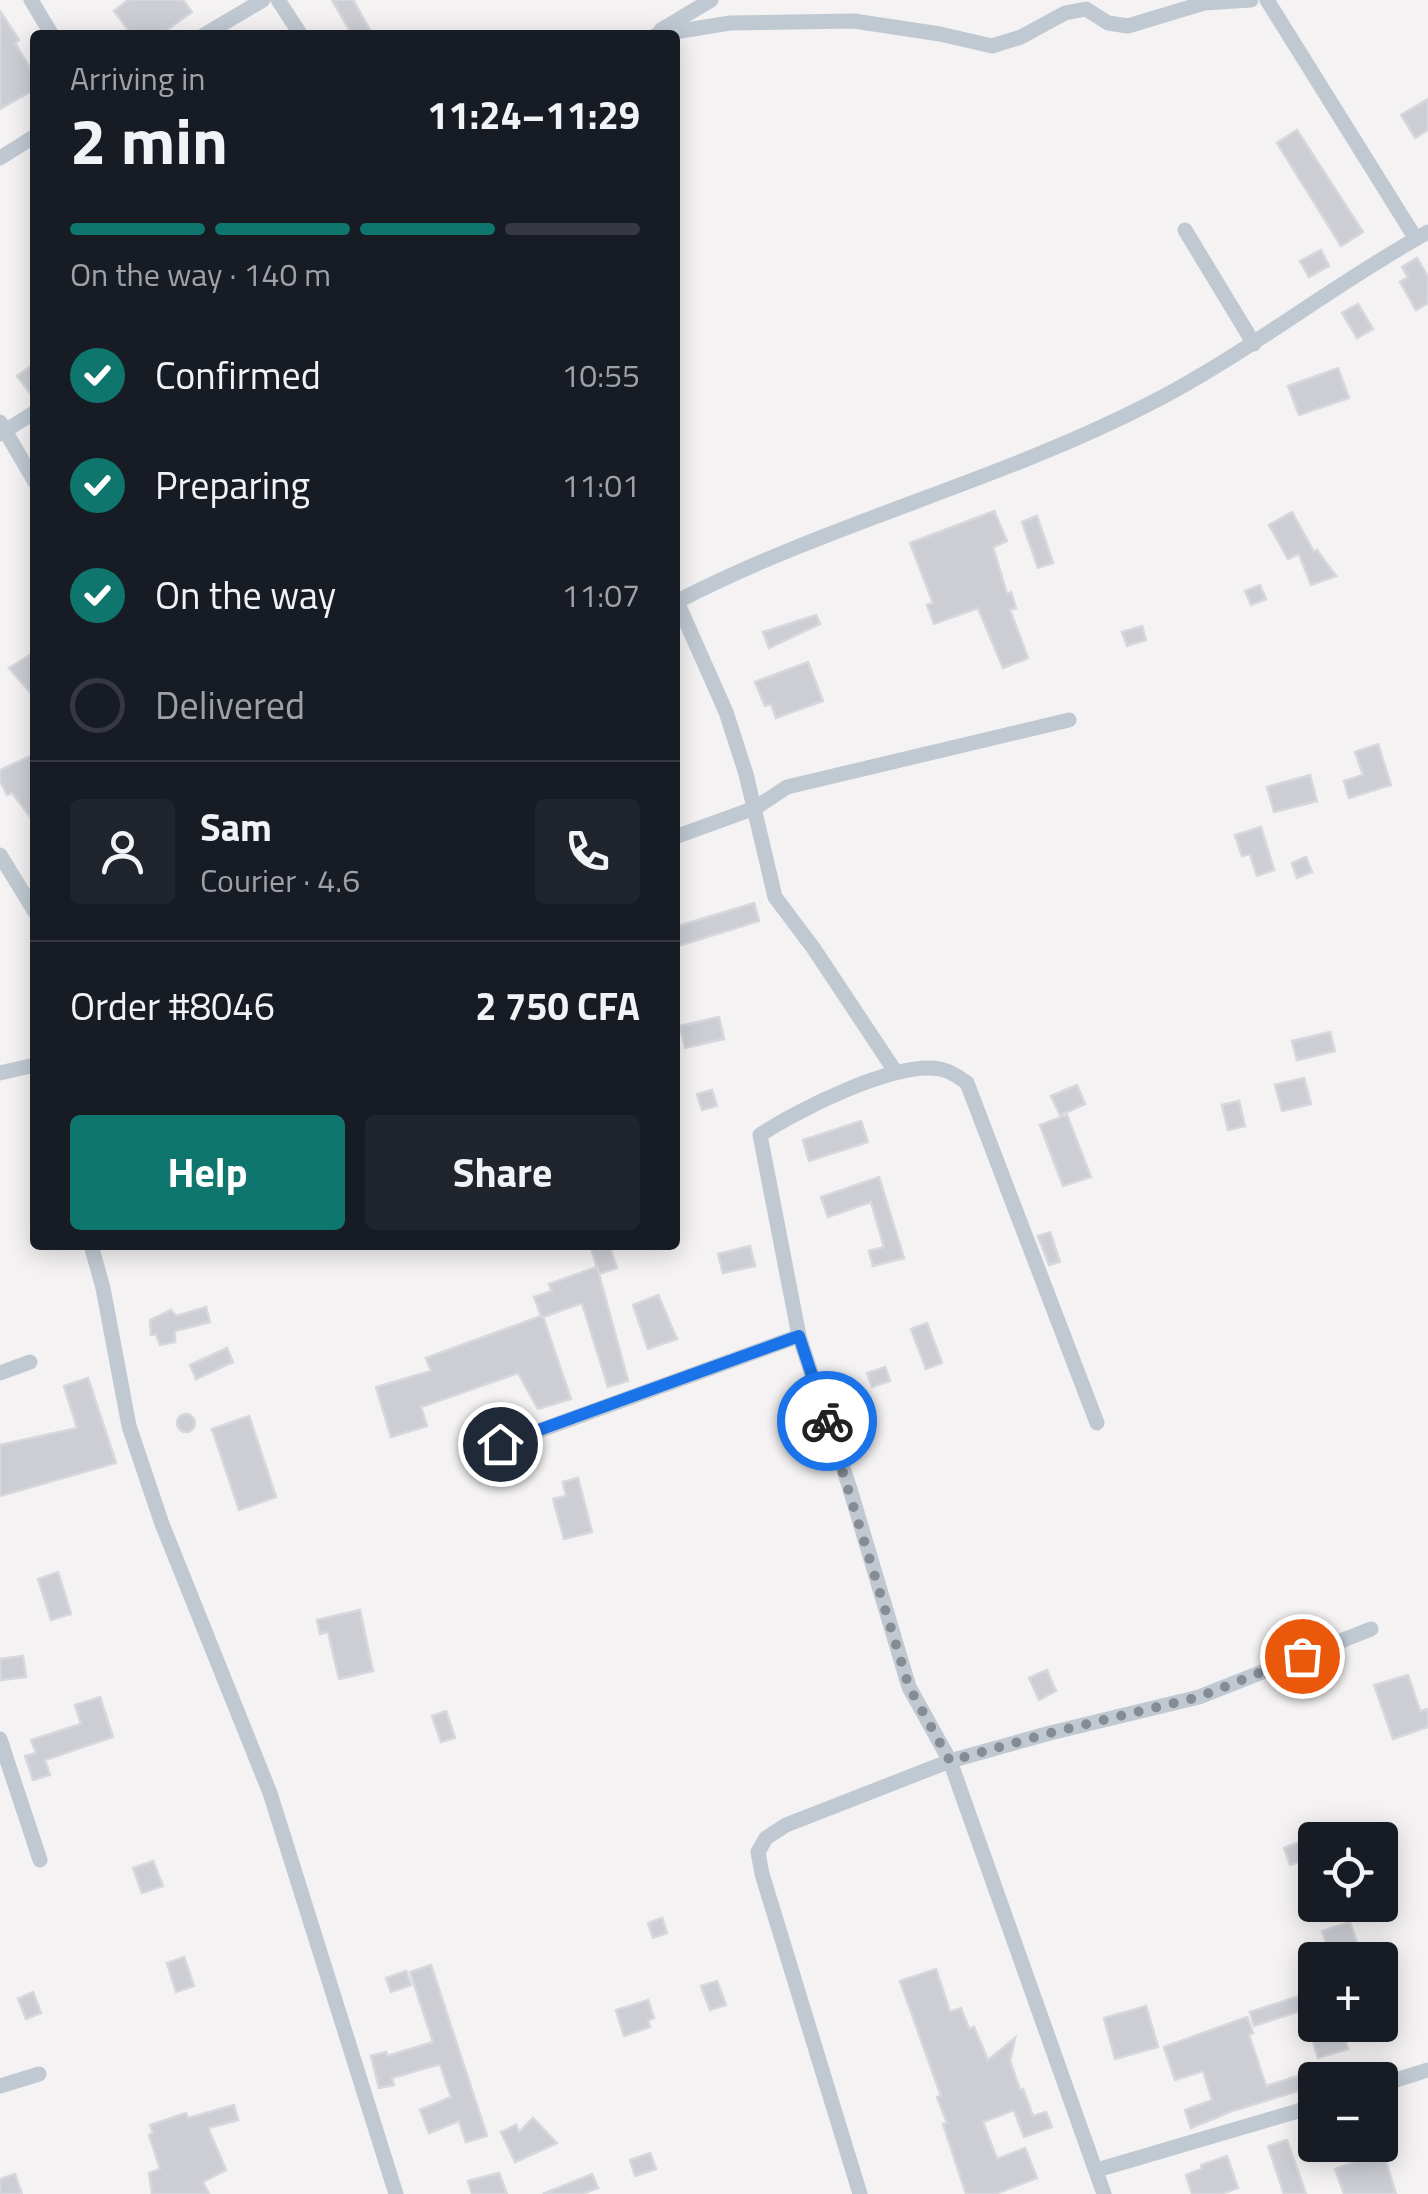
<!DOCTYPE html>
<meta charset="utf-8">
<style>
:root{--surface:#171b24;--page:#20242c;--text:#f1f3f6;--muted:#9ea1a6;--line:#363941;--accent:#0f766e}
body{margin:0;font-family:"Titillium Web",sans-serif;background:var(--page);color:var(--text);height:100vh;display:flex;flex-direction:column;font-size:38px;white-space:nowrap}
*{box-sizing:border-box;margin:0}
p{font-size:32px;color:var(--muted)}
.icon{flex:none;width:55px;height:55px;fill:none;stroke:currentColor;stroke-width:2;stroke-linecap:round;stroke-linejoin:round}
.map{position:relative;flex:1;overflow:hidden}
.side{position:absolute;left:30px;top:30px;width:650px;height:1220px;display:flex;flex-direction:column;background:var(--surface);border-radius:10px;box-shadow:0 5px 25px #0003}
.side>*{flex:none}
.fabs{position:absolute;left:1298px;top:1822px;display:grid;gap:20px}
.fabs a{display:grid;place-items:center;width:100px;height:100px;border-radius:10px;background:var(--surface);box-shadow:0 5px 25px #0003;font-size:50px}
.pin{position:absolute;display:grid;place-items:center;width:85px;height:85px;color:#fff;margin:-42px;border:5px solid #fff;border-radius:50%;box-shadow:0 2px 10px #0007}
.courier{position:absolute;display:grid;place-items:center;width:100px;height:100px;margin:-50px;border:8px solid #1a73e8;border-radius:50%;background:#fff;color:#222;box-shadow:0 2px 12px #0007}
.headline em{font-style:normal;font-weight:700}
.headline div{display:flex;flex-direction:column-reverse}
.headline{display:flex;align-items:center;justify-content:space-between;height:170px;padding:0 40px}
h1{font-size:65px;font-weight:700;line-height:75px}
.bar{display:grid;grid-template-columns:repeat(4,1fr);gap:15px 10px;align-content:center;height:120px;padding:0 40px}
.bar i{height:12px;border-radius:8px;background:var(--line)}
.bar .on{background:var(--accent)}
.bar p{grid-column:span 4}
.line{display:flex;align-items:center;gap:25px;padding:0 40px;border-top:2px solid var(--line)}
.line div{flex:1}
.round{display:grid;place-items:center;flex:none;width:105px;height:105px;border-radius:10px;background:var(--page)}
ol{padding:0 40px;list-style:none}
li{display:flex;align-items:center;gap:30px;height:110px}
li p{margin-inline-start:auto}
li .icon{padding:10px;border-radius:50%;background:var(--accent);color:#fff;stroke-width:4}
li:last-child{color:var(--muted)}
li i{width:55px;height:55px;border:5px solid var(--line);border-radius:50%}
.cta{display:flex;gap:20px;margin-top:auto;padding:20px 40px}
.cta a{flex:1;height:115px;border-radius:10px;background:var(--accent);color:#fff;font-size:40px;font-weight:700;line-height:115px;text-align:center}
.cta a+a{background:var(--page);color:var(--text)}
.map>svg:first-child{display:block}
.building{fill:#ccced4;stroke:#d6d8dd;stroke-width:2.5}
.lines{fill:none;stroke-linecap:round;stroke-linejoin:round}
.street{stroke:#c0c9d2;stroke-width:15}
.done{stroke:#858c94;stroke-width:10;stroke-dasharray:0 18}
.route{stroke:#1a73e8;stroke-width:12}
</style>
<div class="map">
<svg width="1428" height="2194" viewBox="0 0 1428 2194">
<rect width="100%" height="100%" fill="#f4f2f2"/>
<g class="building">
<path d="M128,0H183L192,12L160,35H132L114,11Z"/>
<path d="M332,0H353L373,35H352Z"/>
<path d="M0,11L19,40L15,43L35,76V89L0,109Z"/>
<path d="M1428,99V130L1415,138L1401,115Z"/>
<path d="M1297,130L1363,232L1341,246L1277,143Z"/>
<path d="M1321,250L1329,266L1309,277L1300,261Z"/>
<path d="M1417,258L1428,277V303L1416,310L1400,282L1408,277L1402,267Z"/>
<path d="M1358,304L1373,329L1357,338L1342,313Z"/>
<path d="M35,363V399L17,376Z"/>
<path d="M1338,368L1349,398L1299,415L1288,386Z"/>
<path d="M994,511L1007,541L993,547L1007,594L1011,592L1016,608L1010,610L1028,658L1003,668L978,608L934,624L927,605L933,603L910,543Z"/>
<path d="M1292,512L1314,552L1317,550L1336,576L1311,585L1299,554L1288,559L1269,525Z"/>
<path d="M1037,516L1053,563L1038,568L1022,522Z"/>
<path d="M1260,585L1266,599L1251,605L1245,591Z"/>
<path d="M816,615L820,624L769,648L763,632Z"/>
<path d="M1142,626L1146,640L1127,646L1122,632Z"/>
<path d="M35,652V698L9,668Z"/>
<path d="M808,662L823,701L776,718L771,704L765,706L755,682Z"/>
<path d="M1378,744L1391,785L1349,798L1344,781L1363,775L1355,752Z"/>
<path d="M35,754V823L12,793L7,795L0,781V770Z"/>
<path d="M1310,775L1317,801L1274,812L1267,787Z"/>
<path d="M1261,827L1274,870L1257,876L1250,854L1242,856L1235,835Z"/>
<path d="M1306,857L1312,872L1297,878L1292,863Z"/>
<path d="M754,903L759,921L675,947V927Z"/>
<path d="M719,1017L724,1039L685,1048L680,1026Z"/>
<path d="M1330,1032L1335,1051L1297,1060L1292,1041Z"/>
<path d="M1304,1078L1311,1104L1282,1111L1275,1085Z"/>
<path d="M1077,1085L1085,1104L1060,1115L1051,1096Z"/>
<path d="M712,1090L717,1106L702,1110L697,1094Z"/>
<path d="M1239,1101L1245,1126L1228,1130L1222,1105Z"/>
<path d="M1067,1115L1091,1177L1063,1186L1040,1125Z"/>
<path d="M861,1121L868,1142L809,1161L803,1140Z"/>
<path d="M879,1177L904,1258L873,1266L869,1251L884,1247L871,1202L828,1217L821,1197Z"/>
<path d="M1050,1232L1060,1262L1049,1265L1038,1236Z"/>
<path d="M590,1245H609L617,1268L599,1274Z"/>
<path d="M750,1246L755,1266L723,1273L718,1254Z"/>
<path d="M597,1267L628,1381L608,1387L582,1303L543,1317L571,1399L538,1409L518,1373L421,1407L427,1426L391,1437L376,1387L431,1371L426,1358L541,1316L534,1297L552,1291L549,1284Z"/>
<path d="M658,1295L677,1339L648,1349L633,1305Z"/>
<path d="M206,1307L210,1322L175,1331V1342L160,1345L156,1334L151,1335L150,1320L171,1310L176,1316Z"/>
<path d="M927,1323L942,1363L926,1369L911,1329Z"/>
<path d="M227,1348L233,1362L196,1379L190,1365Z"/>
<path d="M885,1367L890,1381L872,1387L867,1373Z"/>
<path d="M88,1378L116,1463L0,1496V1445L77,1428L64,1386Z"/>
<circle cx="186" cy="1423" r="9"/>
<path d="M249,1416L276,1497L239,1510L212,1429Z"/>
<path d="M578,1478L592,1532L564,1539L553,1499L566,1496L563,1482Z"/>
<path d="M58,1572L71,1614L51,1620L38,1579Z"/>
<path d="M360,1610L373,1671L339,1679L328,1632L320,1634L317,1620Z"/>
<path d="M23,1656L26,1677L1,1680L0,1659Z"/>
<path d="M1047,1670L1056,1691L1039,1700L1029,1678Z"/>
<path d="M1408,1675L1420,1711L1428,1709V1727L1393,1739L1374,1685Z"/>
<path d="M100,1697L113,1737L45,1760L50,1775L33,1780L25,1756L36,1753L31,1740L81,1724L75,1705Z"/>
<path d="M446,1711L455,1738L441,1742L432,1716Z"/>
<path d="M1307,1839L1314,1857L1290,1865L1284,1848Z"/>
<path d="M153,1861L163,1886L142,1893L133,1868Z"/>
<path d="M662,1918L667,1933L653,1938L648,1923Z"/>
<path d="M1350,1922L1360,1952L1332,1960L1322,1931Z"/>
<path d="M184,1957L194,1986L176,1992L167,1963Z"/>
<path d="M431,1965L487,2136L466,2142L459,2121L429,2133L420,2110L451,2097L440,2064L392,2078L394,2085L379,2088L371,2056L386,2052L387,2056L433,2042L410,1972Z"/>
<path d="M936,1969L950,2012L961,2008L969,2029L974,2027L988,2060L1015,2038L1010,2061L1020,2090L1023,2089L1033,2116L1046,2112L1052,2127L1024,2137L1014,2110L983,2122L997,2159L1025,2148L1037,2178L995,2194H966L943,2124L947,2123L937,2097L941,2096L900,1981Z"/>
<path d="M406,1971L411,1985L391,1992L386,1978Z"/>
<path d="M717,1981L726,2005L710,2010L701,1986Z"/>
<path d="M1315,1991V2006L1254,2026L1250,2012Z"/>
<path d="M33,1992L41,2013L26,2019L18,1999Z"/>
<path d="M648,2000L654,2018L648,2020L650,2027L624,2036L616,2010Z"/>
<path d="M1146,2006L1158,2047L1115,2059L1104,2018Z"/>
<path d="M1247,2017L1253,2033L1249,2035L1266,2086L1310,2072L1315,2086L1232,2111L1191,2128L1185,2110L1212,2100L1203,2071L1175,2080L1164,2047Z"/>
<path d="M1308,2025H1341L1348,2049L1318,2058Z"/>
<path d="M234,2105L238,2120L208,2128L226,2170L203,2182L209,2194H152L149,2173L160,2169L149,2135L153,2133L150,2125L186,2113L188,2118Z"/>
<path d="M533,2118L557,2143L515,2162L501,2132L516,2125L519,2132Z"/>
<path d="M1287,2140L1306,2194H1284L1268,2146Z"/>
<path d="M1363,2145H1381L1396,2194H1344L1335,2169L1367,2157Z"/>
<path d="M650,2153L656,2169L635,2176L630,2160Z"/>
<path d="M1227,2156L1238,2188L1221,2194H1192L1186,2175L1202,2169L1201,2165Z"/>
<path d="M499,2173L507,2194H472L468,2181Z"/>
<path d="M15,2174L22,2194H0V2179Z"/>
<path d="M592,2174L598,2188L582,2194H543Z"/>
</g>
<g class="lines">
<g class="street">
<path d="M31,0L52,35"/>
<path d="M278,0L301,35"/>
<path d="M1267,0L1416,239"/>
<path d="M661,30L711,0"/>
<path d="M204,35L263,0"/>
<path d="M656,35L730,23L854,21L940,34L992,46L1021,37L1065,13L1086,9L1108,23L1128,26L1204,3L1251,0"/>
<path d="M0,158L35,136"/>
<path d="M1185,230L1254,344"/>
<path d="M0,422L35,482"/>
<path d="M0,434L35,412"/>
<path d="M675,597L726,712L746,774L775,897L814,949L895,1071"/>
<path d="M678,601C829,523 997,482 1149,404C1247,354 1332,285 1428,232"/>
<path d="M675,837L755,808L787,787L1069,720"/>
<path d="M0,855L35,912"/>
<path d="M0,1073L35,1065"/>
<path d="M91,1245L103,1288L129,1426L162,1524L270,1793L396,2194"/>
<path d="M0,1373L30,1362"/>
<path d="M1097,1423L967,1083C958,1076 950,1071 940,1069C895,1061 797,1110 760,1135L799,1336L850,1489L909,1687L950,1761L1104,2194"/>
<path d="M500,1445L799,1336"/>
<path d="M0,1739L40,1860"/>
<path d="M1380,2085L1428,2070"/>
<path d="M0,2086L39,2074"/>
<path d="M1097,2170L1315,2106"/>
<path d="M860,2194L762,1874L758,1852L766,1838L786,1825L950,1761L1050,1733L1199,1697L1371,1629"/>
</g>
</g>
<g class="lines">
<path class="done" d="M827,1421L909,1687L950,1761L1050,1733L1199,1697L1302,1656"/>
<path class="route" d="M500,1444L799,1336L827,1421"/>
</g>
</svg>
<div class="fabs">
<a><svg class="icon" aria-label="locate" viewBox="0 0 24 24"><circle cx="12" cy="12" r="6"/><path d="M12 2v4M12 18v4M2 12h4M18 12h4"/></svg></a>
<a>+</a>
<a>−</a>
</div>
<div class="pin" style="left:1302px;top:1656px;background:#ea580c"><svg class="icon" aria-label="bag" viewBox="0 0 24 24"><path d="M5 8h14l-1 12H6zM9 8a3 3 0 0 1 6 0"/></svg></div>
<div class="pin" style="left:500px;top:1444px;background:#1f2937"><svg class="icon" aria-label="home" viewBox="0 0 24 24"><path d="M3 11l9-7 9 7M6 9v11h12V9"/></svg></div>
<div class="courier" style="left:827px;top:1421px"><svg class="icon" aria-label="bike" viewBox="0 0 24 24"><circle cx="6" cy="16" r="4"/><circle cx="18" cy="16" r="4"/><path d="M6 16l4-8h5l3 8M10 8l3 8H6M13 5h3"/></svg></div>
<section class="side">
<div class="headline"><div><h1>2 min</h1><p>Arriving in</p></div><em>11:24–11:29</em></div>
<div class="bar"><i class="on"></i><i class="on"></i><i class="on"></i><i></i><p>On the way · 140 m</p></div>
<ol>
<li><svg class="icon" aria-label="check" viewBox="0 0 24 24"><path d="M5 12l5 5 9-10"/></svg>Confirmed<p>10:55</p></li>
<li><svg class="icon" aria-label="check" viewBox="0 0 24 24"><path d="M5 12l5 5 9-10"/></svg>Preparing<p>11:01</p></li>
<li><svg class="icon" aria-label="check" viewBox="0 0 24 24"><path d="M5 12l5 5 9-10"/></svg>On the way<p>11:07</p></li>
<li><i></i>Delivered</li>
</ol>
<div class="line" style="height:180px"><a class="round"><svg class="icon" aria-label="person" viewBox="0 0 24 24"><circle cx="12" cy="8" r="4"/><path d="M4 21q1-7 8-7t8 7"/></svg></a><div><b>Sam</b><p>Courier · 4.6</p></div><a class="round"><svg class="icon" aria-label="phone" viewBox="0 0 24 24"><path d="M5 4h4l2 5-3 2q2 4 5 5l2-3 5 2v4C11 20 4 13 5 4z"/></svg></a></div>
<div class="line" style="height:130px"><div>Order #8046</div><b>2 750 CFA</b></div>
<div class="cta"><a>Help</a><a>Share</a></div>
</section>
</div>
